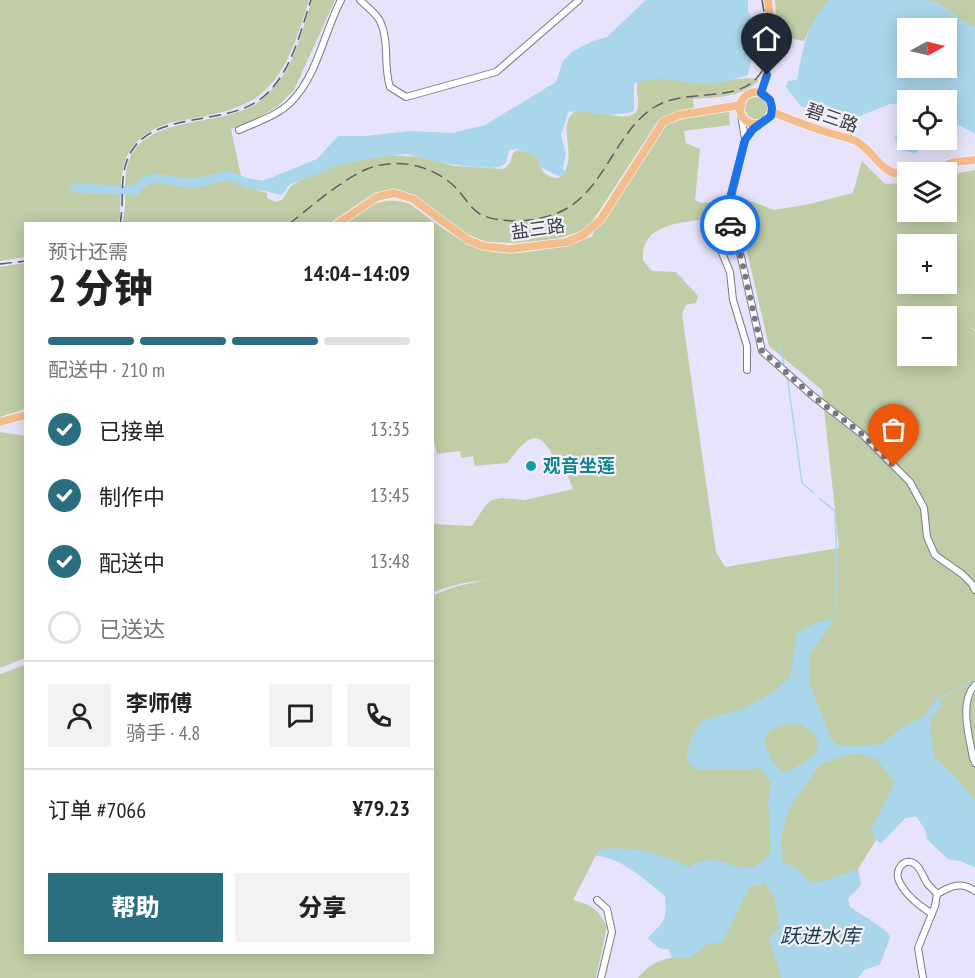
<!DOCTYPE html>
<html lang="zh">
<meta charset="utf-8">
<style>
:root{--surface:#fff;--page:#f2f2f2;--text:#222;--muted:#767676;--line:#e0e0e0;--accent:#2a6e7f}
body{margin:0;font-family:"PT Sans Narrow","Noto Sans SC",sans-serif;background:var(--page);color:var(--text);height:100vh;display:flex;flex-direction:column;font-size:22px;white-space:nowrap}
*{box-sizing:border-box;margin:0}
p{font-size:20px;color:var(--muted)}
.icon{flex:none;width:33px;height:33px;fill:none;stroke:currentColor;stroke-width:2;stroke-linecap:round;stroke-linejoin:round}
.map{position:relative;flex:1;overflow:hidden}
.drawer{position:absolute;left:24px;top:222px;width:410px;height:732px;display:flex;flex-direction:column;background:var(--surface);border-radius:0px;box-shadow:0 3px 15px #0003}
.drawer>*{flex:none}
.needle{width:39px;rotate:82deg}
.controls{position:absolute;left:897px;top:18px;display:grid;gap:12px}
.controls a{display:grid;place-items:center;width:60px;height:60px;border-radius:0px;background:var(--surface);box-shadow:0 3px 15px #0003;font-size:30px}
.pin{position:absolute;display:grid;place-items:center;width:51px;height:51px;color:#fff;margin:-62px -26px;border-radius:50% 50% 50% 0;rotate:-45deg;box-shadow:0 0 6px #0007}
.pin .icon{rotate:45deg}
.courier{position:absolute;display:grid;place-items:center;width:60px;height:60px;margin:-30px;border:4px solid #1a73e8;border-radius:50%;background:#fff;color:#222;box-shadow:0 2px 8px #0007}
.headline em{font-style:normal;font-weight:800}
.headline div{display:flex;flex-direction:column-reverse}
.headline{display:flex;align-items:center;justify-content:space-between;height:102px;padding:0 24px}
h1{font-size:39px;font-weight:800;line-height:45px}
.bar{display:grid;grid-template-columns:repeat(4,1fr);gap:9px 6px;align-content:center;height:72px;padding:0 24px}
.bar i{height:8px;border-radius:4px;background:var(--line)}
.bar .selected{background:var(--accent)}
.bar p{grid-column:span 4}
.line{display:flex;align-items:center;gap:15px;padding:0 24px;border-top:2px solid var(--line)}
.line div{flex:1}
.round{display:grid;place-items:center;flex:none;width:63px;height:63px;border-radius:0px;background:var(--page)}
ol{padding:0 24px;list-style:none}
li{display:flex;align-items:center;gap:18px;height:66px}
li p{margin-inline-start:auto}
li .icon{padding:6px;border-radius:50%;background:var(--accent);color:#fff;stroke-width:4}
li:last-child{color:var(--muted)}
li i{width:33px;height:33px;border:3px solid var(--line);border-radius:50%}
.primary-button{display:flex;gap:12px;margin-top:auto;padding:12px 24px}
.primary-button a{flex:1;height:69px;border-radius:0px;background:var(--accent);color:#fff;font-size:24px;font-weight:800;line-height:69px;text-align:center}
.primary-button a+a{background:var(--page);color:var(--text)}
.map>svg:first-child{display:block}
.green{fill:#c0cda7;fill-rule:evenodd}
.water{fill:#a9d6ea;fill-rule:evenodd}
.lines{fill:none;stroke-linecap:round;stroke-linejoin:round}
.stream{stroke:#a9d6ea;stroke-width:1.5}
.river{stroke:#a9d6ea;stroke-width:9}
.minor-casing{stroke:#7c798e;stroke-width:8}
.major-casing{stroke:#fff;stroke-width:9}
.minor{stroke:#fff;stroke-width:6}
.major{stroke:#f4bd8e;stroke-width:8}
.rail{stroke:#5e5c68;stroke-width:1.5;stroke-dasharray:12 6;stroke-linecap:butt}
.done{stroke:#787684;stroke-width:6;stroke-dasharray:0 10.8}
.route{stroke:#1a73e8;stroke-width:8}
.culture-dot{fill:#0f9aa8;stroke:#f3f2fb;stroke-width:2}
.labels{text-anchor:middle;stroke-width:4.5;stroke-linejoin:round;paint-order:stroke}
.street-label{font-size:18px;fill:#3c3b44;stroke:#f3f2fb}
.culture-label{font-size:18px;font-weight:bold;fill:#0d838f;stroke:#f3f2fb;text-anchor:start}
.water-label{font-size:20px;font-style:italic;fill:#143b4a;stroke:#f3f2fb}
</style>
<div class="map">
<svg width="975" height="978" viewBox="0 0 975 978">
<rect width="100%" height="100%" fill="#e6e3fa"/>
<g class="green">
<path d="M0,0H309C296,40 284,89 240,106C216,116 188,118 163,125C117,145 122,173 120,217L118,223L26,224L25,257L0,261Z"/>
<path d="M312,0H335L294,90L278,106L258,118L231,129L243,186L267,193V198L276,202L282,200L291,186L310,175L343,163L384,155L424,157L454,166L504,169L510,163L513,153L517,150L535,154C543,168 540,177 559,178C581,160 556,129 573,113C585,101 633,131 638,107C639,100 636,91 637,84C652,69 691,83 712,82C725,82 749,75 759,80C741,98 717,97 693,99L694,109C679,111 667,113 656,124L592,222L581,231L554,240L515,243L486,242L467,234L412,196L377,194L367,198L330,223L122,224C130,200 119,174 133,152C157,116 219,126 254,105C262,100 271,91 277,84C296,60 303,28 312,0Z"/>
<path d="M775,0H830C818,12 811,25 804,41L778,36Z"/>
<path d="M926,0H975V26H970L938,3Z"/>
<circle cx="756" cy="108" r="11"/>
<path d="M729,111L730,125L684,131L686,143L700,149L695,200L701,203L726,201L721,218C697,221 652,220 644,247C643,251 643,257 643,261L652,271L676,272L698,296L696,303L686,305L682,314L716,552L725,567L839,548L822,390L769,346L741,226L745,199L774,210L810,204L853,193L862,161L885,184L907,183L908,212H946L947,175L975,170V330L965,325L975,331V867L961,861L948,859L927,839L925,829L916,816L905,818L881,843L876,840L858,869L861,885L848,898L849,906C860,915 886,928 890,937L880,964L864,970L858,978H638C648,966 657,960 672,958L669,949L659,948L648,938C664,922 668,920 665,896C645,879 623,859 596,855L573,900C594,907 595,906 607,926L596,978H0V674L25,665L26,952H432V596L454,587L485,580L463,583L432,592V524L472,526L485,506L492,500L501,498L525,500L573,489L565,469L555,467C554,457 551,449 543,442C529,429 516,454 507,463L475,466L473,456L461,458L460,451L437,454L435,444L432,443V224L341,223C363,208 382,194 410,204C429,218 449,235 471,245C506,263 557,247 592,237L594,231L664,126L686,118ZM908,244H946V284H908ZM908,316H946V356H908Z"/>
<path d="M25,263V409L0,417V267Z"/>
<path d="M0,432L26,436L25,658L0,668Z"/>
</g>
<g class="water">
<path d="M646,0H748V12L758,30L748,75C733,80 720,84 705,84C677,84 663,73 634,84V111C623,115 613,115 601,114C590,114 578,108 568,113L561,135L566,154L563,168L566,174L560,177L542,168L534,155L517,149L509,150L506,163L500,167L489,168L463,166L439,162L406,154L361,160L337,166L289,185L282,195L255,189L244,178L263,181L317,159L338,136H365L410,131L453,133L485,125L556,82L563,61L573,51L593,41L607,37Z"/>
<path d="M830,0H926L938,3L970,26H975V134L959,125L947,133L946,100H908V140H936L914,153L899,150L895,138L907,110L902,104H890L860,116L833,118L801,106L786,87L788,81L797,80C803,50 806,22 830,0ZM908,28H946V68H908Z"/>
<path d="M834,619L809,655L810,684L831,739L836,744L843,746H868L884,743L902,727L925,716L937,698L943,705L932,716L930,731L934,757L953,774L975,801V867L961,861L948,859L927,839L925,829L916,816L905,818L881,843L876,840L871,829L895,782L876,759L860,754L847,755L821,764L791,805L781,837L782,860L798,870L812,883L830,879L858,869L861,885L848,898L849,906C860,915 886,927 890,937L880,964L864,970L858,978H781L769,939L779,928L775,900L765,883L749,888L722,943H709L690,958H672L669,949L659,948L648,938C664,922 668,920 665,896C645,879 623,859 596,855L600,849C640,847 653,851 689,867C694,865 701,860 707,860C735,858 747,885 771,851L768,800L771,783L760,768L742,770H697L686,760L690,741L703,720L740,710L772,693L790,677L797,633L815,623ZM794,723C807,726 824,737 815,753C813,758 805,761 800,764C795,768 790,771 783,772L773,763L764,742L768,732L781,726Z"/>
</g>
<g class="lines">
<g class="stream">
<path d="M779,343L784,364"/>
<path d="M787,375L802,483L814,493"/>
<path d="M819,498L835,511L837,565"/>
<path d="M835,607L837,571"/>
<path d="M834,619V614"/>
<path d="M958,689L975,681"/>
<path d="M937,698L952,692"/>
</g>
<path class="river" d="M75,188L135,191C150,167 172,185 194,183C205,183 216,176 226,176C239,177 249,187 262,185"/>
<g class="minor-casing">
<g id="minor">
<path d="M360,0C366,6 376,13 380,21C390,42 383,66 390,87L406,97L496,72L579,0"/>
<path d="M741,114L745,139"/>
<path d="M762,123L753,129L745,140L728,209L731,227L741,257L762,351L814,397L862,434L910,482L924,508L927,537L935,555L962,574L972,584L975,590"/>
<path d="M239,130C257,122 279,115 292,101C318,74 324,32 341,0"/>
<path d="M728,215L707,231L720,248L730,272L733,300L747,346V370"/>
<path d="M975,685C959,702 969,736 973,758L975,763"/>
<path d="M597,900L607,909L612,932L601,978"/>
<path d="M932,914C919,905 906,896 899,881C894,871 904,856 915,864C921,868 923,877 927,883C930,887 934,890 937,894"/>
<path d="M923,978L918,948L935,906L937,894C951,886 961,881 975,891"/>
</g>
</g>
<g class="major-casing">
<g id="major">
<circle cx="756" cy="108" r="16"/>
<path d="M761,93L773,48L768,0"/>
<path d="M772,112C792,120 812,128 833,134C842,137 851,137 859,143C877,155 882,177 908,174"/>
<path d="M916,172L955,162L975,160"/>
<path d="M337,224L377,197L394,193L413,199L468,240L483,246L510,249L567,242L583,235L601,219L663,122L679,115L741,105"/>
<path d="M0,422L26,415"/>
</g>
</g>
<use href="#minor" class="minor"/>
<use href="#major" class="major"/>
<g class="rail">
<path d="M120,224C125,199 118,174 131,152C155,110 228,127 263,97C291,74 300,33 311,0"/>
<path d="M289,224C312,206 341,180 367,169C397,157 433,165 456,188C464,196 470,208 480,214C499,224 532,222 552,215C603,199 612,135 653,108C682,88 733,103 756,79C775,60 766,23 762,0"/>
<path d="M0,264L26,261"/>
</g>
</g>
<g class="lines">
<path class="done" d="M730,225L741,257L762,351L814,397L862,434L894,466"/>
<path class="route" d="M730,225L728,215L729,202L745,140L753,129L771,116L772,108L770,100L761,93L767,75"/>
</g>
<circle class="culture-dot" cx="531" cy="466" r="6"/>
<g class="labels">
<g class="street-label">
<text transform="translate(832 118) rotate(19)" y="6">碧三路</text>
<text transform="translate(538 229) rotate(-8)" y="6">盐三路</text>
</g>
<g class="culture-label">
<text x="543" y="472">观音坐莲</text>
</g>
<g class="water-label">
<text x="820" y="943">跃进水库</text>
</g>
</g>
</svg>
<div class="controls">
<a><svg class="needle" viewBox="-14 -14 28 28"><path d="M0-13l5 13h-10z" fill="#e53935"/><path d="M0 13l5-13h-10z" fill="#767676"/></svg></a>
<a><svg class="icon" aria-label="locate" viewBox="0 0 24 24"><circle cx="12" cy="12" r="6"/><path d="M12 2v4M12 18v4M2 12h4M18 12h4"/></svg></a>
<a><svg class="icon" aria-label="layers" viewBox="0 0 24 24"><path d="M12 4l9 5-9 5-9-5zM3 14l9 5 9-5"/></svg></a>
<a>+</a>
<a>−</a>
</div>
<div class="pin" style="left:894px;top:466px;background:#ea580c"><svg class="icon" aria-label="bag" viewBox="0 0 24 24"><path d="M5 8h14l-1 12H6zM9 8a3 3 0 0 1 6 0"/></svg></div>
<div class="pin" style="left:767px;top:75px;background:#1f2937"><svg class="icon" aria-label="home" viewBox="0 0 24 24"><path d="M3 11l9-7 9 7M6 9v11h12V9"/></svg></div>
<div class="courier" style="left:730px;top:225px"><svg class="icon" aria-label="car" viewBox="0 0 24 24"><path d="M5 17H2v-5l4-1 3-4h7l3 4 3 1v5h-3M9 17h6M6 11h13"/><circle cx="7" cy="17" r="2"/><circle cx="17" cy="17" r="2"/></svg></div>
<section class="drawer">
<div class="headline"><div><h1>2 分钟</h1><p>预计还需</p></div><em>14:04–14:09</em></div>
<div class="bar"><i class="selected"></i><i class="selected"></i><i class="selected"></i><i></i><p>配送中 · 210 m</p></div>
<ol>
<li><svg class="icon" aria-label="check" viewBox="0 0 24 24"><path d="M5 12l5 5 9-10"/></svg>已接单<p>13:35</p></li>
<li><svg class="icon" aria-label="check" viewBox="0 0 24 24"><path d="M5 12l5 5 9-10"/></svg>制作中<p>13:45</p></li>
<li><svg class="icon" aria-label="check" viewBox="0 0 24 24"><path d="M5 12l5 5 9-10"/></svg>配送中<p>13:48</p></li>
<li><i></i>已送达</li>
</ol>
<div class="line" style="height:108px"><a class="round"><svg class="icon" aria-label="person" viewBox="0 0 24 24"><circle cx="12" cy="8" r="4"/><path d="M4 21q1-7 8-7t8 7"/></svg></a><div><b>李师傅</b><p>骑手 · 4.8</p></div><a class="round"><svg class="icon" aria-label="chat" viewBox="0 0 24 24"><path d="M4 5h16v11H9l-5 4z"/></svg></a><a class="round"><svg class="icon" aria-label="phone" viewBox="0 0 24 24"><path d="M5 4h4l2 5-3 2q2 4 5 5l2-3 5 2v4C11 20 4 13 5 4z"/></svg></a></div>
<div class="line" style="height:78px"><div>订单 #7066</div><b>¥79.23</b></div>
<div class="primary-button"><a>帮助</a><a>分享</a></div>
</section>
</div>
